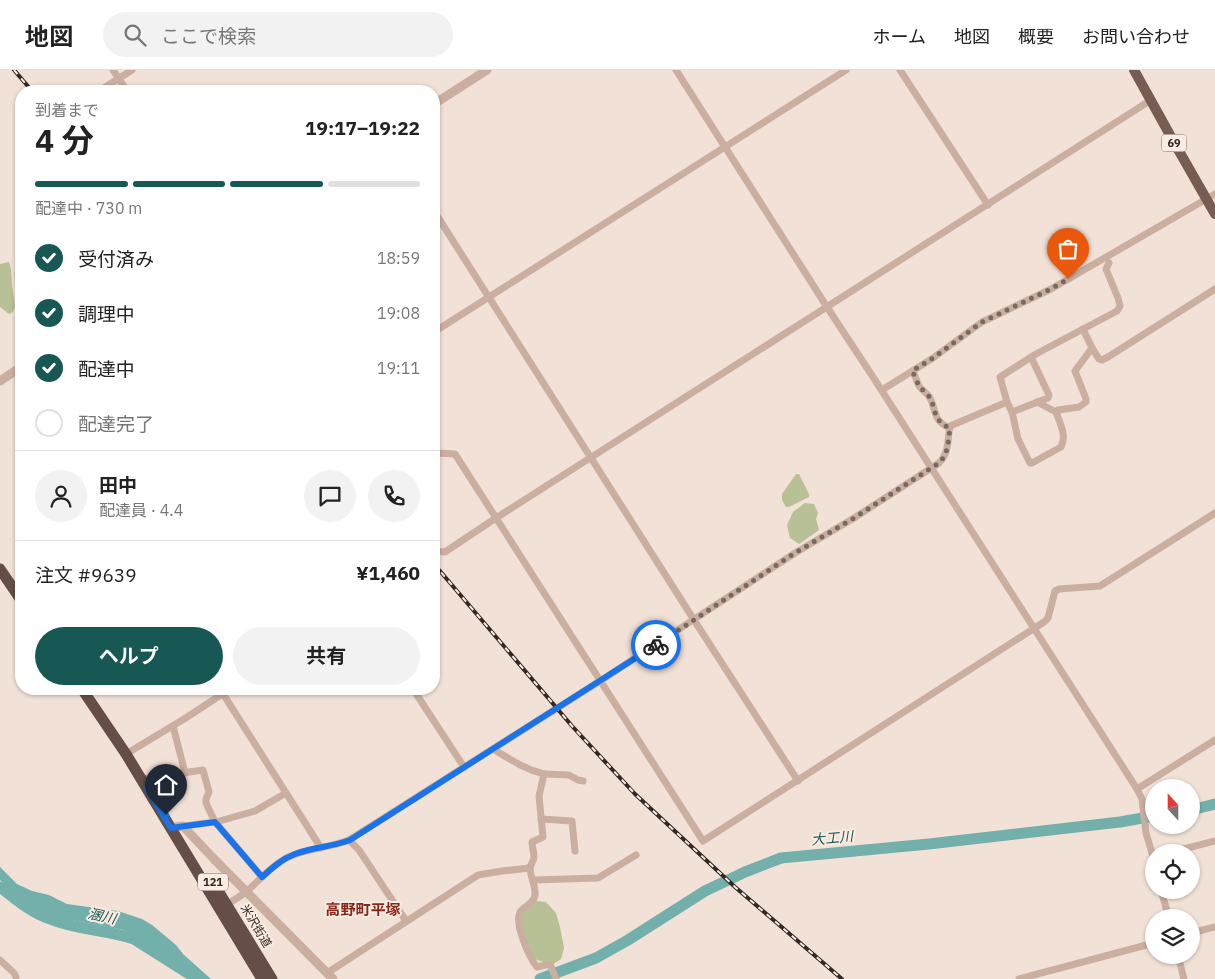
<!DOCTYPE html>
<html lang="ja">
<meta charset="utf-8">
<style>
:root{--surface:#fff;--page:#f2f2f2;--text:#222;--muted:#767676;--line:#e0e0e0;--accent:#185854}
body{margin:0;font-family:"IBM Plex Sans","Noto Sans JP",sans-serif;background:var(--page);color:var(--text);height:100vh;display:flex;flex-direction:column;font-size:19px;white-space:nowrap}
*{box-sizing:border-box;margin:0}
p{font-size:16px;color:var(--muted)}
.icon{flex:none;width:28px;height:28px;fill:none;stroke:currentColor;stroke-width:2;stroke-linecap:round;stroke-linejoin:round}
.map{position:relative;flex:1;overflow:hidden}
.details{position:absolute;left:15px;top:15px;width:425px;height:610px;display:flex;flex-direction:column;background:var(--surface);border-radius:20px;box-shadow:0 1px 4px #0004}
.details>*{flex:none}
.needle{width:32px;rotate:339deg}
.buttons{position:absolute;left:1145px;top:709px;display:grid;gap:10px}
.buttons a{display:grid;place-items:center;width:55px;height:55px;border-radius:50%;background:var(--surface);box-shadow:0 1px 4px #0004;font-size:25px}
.pin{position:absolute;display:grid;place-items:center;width:42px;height:42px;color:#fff;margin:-51px -21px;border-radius:50% 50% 50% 0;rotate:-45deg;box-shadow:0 0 5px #0007}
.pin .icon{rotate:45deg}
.courier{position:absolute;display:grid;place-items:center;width:50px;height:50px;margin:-25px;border:4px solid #1a73e8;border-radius:50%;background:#fff;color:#222;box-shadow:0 1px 6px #0007}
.summary em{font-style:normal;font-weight:700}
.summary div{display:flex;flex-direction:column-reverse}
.summary{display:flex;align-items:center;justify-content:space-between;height:85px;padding:0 20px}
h1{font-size:32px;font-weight:700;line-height:38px}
.bar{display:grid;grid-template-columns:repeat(4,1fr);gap:8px 5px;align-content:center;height:60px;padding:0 20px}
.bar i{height:6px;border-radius:4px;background:var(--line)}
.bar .active{background:var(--accent)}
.bar p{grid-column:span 4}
.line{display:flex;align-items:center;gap:12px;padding:0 20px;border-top:1px solid var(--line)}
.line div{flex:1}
.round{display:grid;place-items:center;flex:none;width:52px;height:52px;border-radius:26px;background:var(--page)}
ol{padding:0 20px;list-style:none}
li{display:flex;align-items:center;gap:15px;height:55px}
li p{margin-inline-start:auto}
li .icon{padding:5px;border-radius:50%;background:var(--accent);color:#fff;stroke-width:4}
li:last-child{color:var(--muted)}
li i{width:28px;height:28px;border:2px solid var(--line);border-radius:50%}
.action{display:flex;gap:10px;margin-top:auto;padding:10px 20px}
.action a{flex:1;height:58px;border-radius:30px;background:var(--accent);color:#fff;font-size:20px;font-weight:700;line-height:58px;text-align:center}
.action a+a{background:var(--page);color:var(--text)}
header{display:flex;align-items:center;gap:30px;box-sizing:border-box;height:70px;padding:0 25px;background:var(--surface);border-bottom:1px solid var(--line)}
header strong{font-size:24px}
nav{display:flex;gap:28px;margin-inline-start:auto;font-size:18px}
.search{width:350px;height:45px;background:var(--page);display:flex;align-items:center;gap:12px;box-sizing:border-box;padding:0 18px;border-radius:28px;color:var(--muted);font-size:19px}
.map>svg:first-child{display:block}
.green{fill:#b8c195}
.water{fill:#73b0ac}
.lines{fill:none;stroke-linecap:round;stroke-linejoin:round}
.river{stroke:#73b0ac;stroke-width:11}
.minor{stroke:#caafa1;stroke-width:7}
.tertiary{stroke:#caafa1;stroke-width:9}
.primary{stroke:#775c54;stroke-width:10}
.trunk{stroke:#664e48;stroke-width:11}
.rail-casing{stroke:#342824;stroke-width:4}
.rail{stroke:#faece2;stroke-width:2;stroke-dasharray:5.5;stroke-linecap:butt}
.done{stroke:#766962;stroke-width:5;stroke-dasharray:0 9}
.route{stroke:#1a73e8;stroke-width:6}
.labels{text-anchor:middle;stroke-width:4;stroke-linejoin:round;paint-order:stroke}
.shield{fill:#faece2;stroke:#6f635d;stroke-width:1}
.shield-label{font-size:11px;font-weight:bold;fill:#342824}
.street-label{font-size:12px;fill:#342824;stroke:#faece2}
.water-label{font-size:14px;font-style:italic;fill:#185854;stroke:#faece2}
.quarter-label{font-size:15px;font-weight:bold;fill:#882619;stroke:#faece2}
</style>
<header>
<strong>地図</strong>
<div class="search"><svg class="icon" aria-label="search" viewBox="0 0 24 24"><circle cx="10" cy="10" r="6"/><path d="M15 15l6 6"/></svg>ここで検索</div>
<nav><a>ホーム</a><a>地図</a><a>概要</a><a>お問い合わせ</a></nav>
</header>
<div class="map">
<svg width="1215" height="909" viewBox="0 0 1215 909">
<rect width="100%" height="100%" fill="#f2e1d6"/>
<g class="green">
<path d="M21,185V251L16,245C22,231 13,215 15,200C16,195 19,190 21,185Z"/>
<path d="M9,192L11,199L12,215L15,236L13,242L9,244L0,237V194Z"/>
<path d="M796,404H799L809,424V427L789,437H786L782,430V424Z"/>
<path d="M805,433L814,434L818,443L816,449L819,460L799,474L790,468L787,455L793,442Z"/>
<path d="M537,831L546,832L556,843L560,857L564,878L561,889L552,895L537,890L524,878L519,850L525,837Z"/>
</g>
<path class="water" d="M0,797L17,814L32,821L49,825L67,834L118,841L142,849L152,855L176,875L183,884L211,909H194L172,890L138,867L123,860L71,850L43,842L16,825L0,810Z"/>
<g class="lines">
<g class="river">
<path d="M1191,739H1195L1215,734"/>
<path d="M0,817C16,830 33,844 53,850C79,860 108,860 134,869L197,909"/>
<path d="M540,909L596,888L628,870L705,821L745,802L781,788L929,774L1120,752L1154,746"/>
</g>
<g class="minor">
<path d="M113,0L127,21"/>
<path d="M676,0L827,237L873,307L1137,719L1142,729L1146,763L1154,790"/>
<path d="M900,0L988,135"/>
<path d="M99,21L132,0"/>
<path d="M434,141L694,550L798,711"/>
<path d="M1083,259L1092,278L1099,289L1102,290L1108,287L1215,219"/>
<path d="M434,262L846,0"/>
<path d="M1092,278L1075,301L1086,329V332L1079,337L1058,340L1056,342C1060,353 1067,366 1061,377L1032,393H1030L1018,369L1012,342L1007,332L1000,307L1036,284L1117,241L1120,236L1118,228L1106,199L1109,193"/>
<path d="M913,301C915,306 917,312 919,316C922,320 925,322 928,325C937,336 931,351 950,358"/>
<path d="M882,320L933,288L982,252L1051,219L1215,124"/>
<path d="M1037,332L1056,342"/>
<path d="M1012,342L1048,328L1049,325L1031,287"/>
<path d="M434,383L455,384L703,771L1044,552L1048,548L1055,521L1059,519L1100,516L1215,443"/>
<path d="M434,481L445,482L496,448L1151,30"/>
<path d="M220,619L321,778"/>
<path d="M413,619L464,697"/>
<path d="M173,656L185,703"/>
<path d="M493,679C510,689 524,699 544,704L539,726L543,767L532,772C532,777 534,782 534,787C534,791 530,795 530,798C530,806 536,816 535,825C534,834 524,836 520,842C514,854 529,887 537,897L550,894L556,909"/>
<path d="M126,684L184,649L230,619"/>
<path d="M544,704L569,705L578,710L583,711"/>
<path d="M141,709L203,700L209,722L206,729V733L215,752L262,807"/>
<path d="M1137,719L1215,670"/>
<path d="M541,749L572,751L575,781"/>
<path d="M183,756L216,752L255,741L286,723"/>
<path d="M349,770L359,780L406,851"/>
<path d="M1172,782L1215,771"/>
<path d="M533,810L598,808L636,785"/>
<path d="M1161,820L1169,848"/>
<path d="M224,836C231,832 240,827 247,821C260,810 270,797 286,788C306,778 329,778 349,770L600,611L795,483L854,448L939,393C950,382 947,369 950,356L1007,332"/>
<path d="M1191,863L1215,857"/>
<path d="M1178,885L1184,909"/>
<path d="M0,890L14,903L16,907"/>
<path d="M327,903L478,805L502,801L530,798"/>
<path d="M1019,909L1154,873"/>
</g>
<g class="tertiary">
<path d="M434,34L487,0"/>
<path d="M0,311L21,297"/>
<path d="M171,758L183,756L213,788L333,909"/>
</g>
<path class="primary" d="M1134,0L1175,74L1215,144"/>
<g class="trunk">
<path d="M0,499L21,530"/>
<path d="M82,619L126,684L262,909"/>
<path d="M214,814L272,909"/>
</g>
<g class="rail-casing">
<g id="rail">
<path d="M14,0L32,21"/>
<path d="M434,494L572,656L635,724L735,817L842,909"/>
</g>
</g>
<use href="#rail" class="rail"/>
</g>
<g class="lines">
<path class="done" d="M656,575L795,483L854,448L939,393C949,383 948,371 950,358C931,351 937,336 928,325C926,322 922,320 919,316C917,312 915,306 912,301L933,288L982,252L1051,219L1068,209"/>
<path class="route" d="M166,745L147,719L171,758L215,752L262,807C272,798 282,789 295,784C313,777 332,777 350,770L656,575"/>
</g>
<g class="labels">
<g class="shield">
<rect x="1161.5" y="64.5" width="25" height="17" rx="4"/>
<rect x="198" y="803.5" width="30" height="17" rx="4"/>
</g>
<g class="shield-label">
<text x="1174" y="77">69</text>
<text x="213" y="816">121</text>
</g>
<g class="street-label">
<text transform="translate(256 856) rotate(59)" y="4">米沢街道</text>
</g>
<g class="water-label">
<text transform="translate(832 768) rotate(-5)" y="5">大工川</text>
<text transform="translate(102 846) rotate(13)" y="5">溷川</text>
</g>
<g class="quarter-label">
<text x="363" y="845">高野町平塚</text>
</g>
</g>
</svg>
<div class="buttons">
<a><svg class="needle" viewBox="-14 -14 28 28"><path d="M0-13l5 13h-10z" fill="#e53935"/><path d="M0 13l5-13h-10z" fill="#767676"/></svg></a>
<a><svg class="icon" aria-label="locate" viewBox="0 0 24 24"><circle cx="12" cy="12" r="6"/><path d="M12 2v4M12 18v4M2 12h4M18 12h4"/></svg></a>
<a><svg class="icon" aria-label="layers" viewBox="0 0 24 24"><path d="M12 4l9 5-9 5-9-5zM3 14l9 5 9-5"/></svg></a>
</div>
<div class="pin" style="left:1068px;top:209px;background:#ea580c"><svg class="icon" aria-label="bag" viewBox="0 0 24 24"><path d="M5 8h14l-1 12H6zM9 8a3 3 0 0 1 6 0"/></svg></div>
<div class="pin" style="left:166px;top:745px;background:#1f2937"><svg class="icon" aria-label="home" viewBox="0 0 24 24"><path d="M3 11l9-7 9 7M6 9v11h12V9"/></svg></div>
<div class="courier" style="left:656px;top:575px"><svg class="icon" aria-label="bike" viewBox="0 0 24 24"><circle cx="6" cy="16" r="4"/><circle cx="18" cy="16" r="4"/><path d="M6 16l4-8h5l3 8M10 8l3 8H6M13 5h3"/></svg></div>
<section class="details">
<div class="summary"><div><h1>4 分</h1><p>到着まで</p></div><em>19:17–19:22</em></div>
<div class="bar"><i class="active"></i><i class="active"></i><i class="active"></i><i></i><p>配達中 · 730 m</p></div>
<ol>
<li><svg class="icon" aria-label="check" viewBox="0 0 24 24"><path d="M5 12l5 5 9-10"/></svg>受付済み<p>18:59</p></li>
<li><svg class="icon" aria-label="check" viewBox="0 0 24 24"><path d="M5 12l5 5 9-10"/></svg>調理中<p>19:08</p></li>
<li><svg class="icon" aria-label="check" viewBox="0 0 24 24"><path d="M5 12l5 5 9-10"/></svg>配達中<p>19:11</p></li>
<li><i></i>配達完了</li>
</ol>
<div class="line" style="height:90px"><a class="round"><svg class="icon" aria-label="person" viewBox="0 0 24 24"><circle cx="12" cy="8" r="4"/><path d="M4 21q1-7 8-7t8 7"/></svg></a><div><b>田中</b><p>配達員 · 4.4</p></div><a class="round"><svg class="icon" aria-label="chat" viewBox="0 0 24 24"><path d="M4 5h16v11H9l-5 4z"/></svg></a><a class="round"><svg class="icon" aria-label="phone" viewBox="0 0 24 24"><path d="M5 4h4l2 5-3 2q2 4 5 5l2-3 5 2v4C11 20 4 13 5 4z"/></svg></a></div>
<div class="line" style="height:65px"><div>注文 #9639</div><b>¥1,460</b></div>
<div class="action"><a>ヘルプ</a><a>共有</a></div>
</section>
</div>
